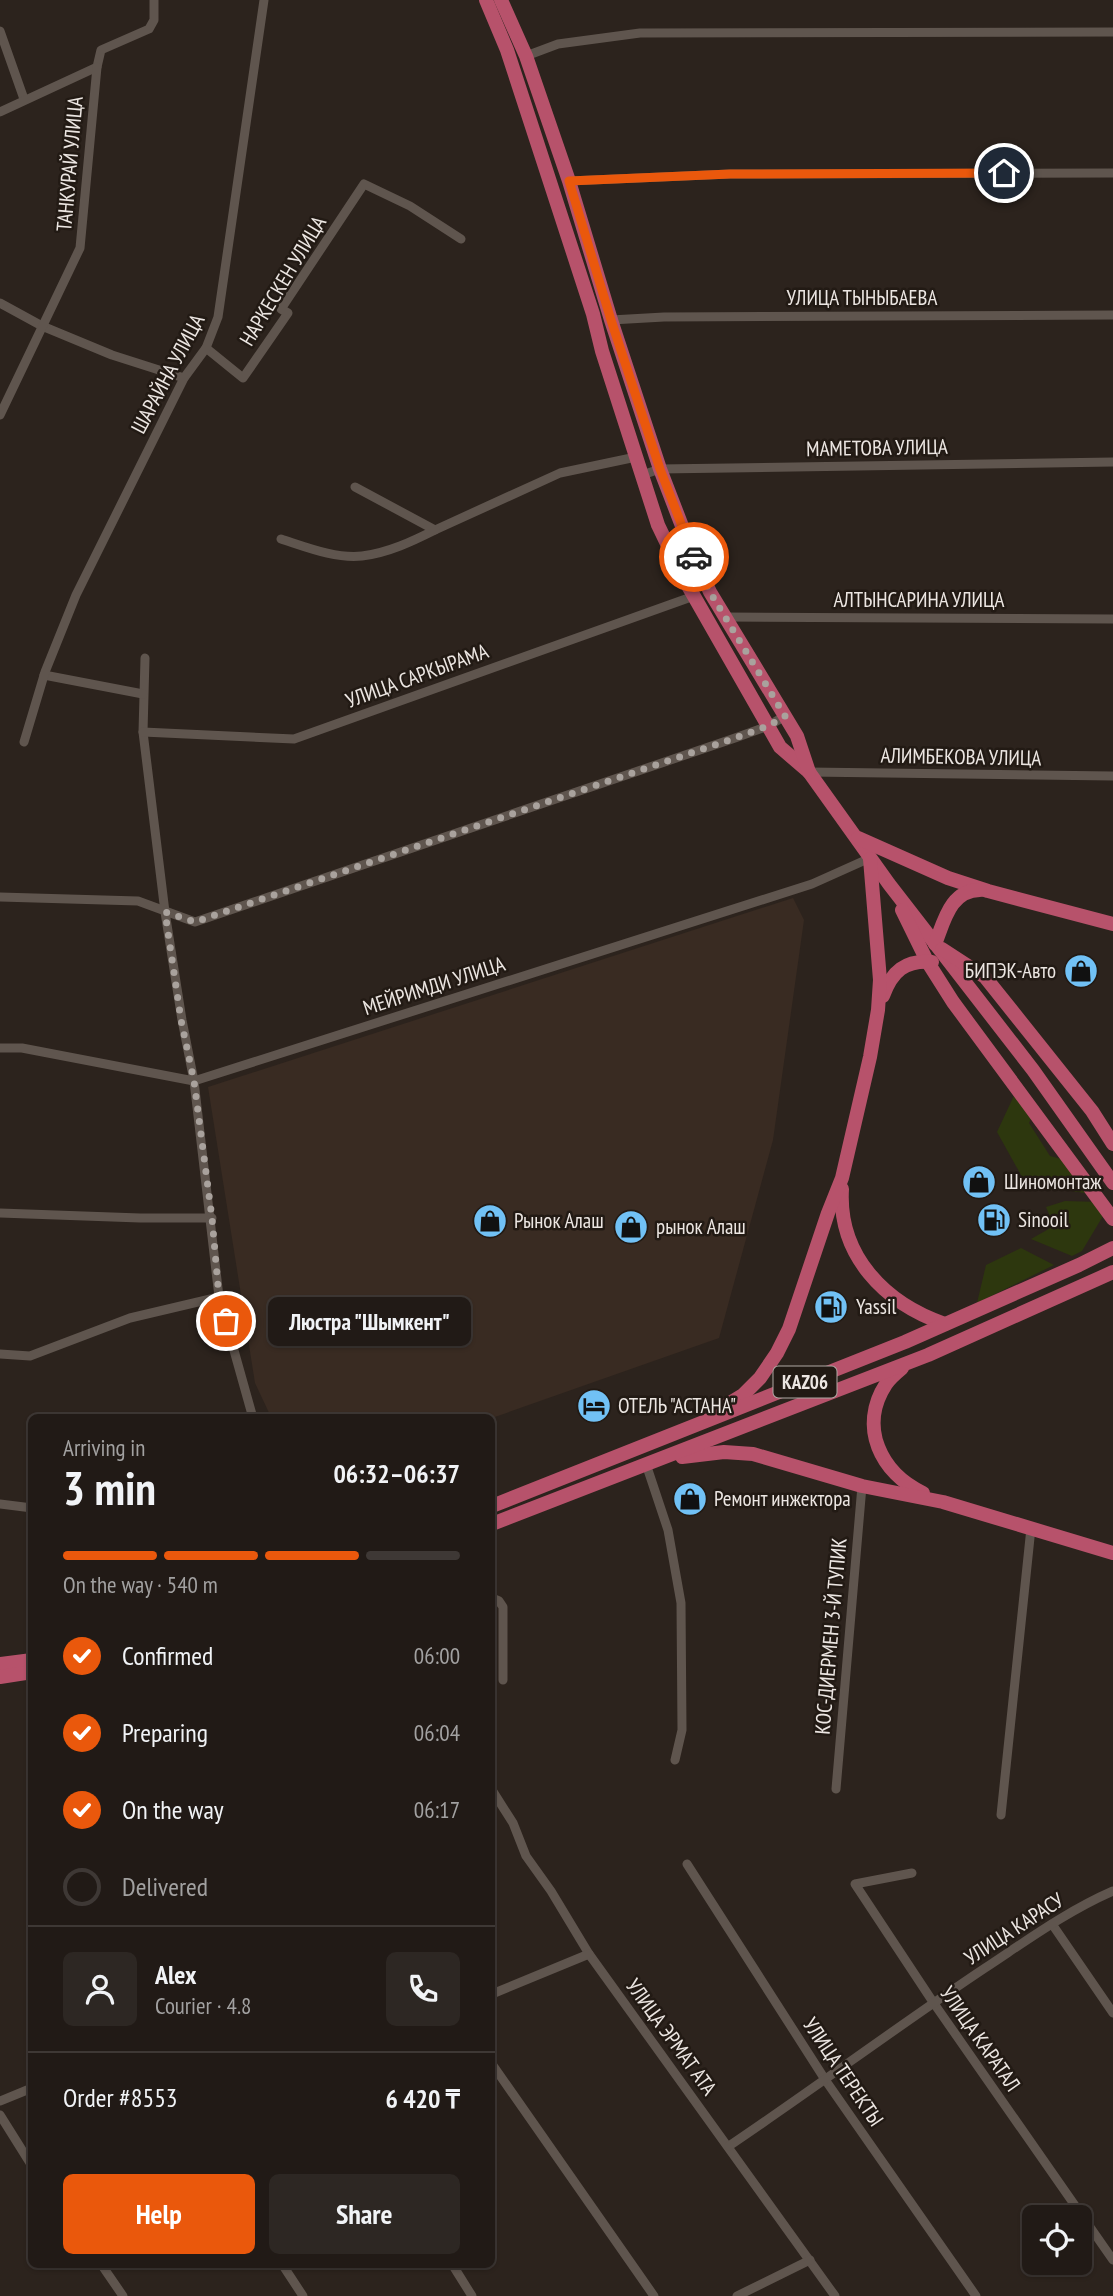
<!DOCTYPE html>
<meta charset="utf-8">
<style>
:root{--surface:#211a16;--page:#2d2723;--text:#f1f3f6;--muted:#a2a1a1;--line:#3e3835;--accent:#ea580c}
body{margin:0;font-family:"PT Sans Narrow",sans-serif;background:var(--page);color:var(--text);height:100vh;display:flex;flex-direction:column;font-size:26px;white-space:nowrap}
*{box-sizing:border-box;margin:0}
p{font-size:23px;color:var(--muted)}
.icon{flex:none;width:38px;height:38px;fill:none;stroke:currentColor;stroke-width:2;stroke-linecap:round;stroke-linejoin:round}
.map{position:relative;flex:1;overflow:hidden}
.details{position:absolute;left:28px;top:1414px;width:467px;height:854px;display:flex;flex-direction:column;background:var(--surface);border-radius:10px;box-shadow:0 2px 5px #0004,0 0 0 2px var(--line)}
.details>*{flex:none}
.controls{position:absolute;left:1022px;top:2205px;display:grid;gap:14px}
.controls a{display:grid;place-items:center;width:70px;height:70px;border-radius:10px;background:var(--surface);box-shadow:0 2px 5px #0004,0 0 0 2px var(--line);font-size:35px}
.pin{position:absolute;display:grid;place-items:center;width:60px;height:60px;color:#fff;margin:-30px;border:4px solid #fff;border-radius:50%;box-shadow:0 2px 7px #0007}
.courier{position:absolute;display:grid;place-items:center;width:70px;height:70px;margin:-35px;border:5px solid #ea580c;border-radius:50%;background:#fff;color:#222;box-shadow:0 2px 9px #0007}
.bubble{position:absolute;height:49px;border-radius:10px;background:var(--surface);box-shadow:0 2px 5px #0004,0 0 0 2px var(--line);font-size:23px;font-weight:800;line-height:49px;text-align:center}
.head em{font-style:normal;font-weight:800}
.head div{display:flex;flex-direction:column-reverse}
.head{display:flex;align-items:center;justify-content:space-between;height:119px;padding:0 35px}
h1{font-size:46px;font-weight:800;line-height:52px}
.bar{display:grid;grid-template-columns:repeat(4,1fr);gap:10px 7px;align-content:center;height:84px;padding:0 35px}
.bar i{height:9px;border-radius:5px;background:var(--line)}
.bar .selected{background:var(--accent)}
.bar p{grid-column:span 4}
.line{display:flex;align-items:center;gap:18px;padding:0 35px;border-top:2px solid var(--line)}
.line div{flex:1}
.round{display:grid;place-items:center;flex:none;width:74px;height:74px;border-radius:10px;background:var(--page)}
ol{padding:0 35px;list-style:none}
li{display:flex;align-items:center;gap:21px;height:77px}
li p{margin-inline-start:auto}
li .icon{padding:7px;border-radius:50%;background:var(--accent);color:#fff;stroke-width:4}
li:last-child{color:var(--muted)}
li i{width:38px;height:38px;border:4px solid var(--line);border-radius:50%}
.cta{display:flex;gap:14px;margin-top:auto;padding:14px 35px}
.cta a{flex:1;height:80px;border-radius:10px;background:var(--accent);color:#fff;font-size:28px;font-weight:800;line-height:80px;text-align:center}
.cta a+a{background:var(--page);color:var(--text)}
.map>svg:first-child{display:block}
.built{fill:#392b22}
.green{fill:#2d370e}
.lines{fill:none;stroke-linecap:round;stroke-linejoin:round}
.minor{stroke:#5f554e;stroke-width:9}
.trunk{stroke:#b7526b;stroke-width:14}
.done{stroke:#a9a29d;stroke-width:7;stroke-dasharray:0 12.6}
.route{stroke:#ea580c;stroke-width:9}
.labels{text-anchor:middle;stroke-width:5;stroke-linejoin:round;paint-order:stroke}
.shield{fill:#221a14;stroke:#afa9a4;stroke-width:2}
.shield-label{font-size:19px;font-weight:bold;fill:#ece6e2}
.street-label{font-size:21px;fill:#ece6e2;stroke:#221a14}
.poi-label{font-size:21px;fill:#ece6e2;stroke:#221a14;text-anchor:start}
</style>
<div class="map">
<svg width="1113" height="2296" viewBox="0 0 1113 2296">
<rect width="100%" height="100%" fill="#2c231d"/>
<path class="built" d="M793,898L804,920L773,1140L719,1338L492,1418L271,1417L255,1383L208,1087Z"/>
<g class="green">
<path d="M1018,1087L1034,1112L1029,1123L1050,1156L1065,1160L1091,1194L1026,1184L997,1132Z"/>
<path d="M1065,1201L1099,1202L1103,1216L1082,1251L1072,1256L1031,1239L1054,1226L1046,1207Z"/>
<path d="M1021,1248L1054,1265L977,1303L986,1265Z"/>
</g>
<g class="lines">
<g class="minor">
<path d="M0,31L24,99"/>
<path d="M526,56L558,44L640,33L1113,32"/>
<path d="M0,112L97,67L101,50L149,29L154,20V0"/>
<path d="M569,181L730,174L1113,173"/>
<path d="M0,303L42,326L112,355L184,378"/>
<path d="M611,320L664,317L1113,315"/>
<path d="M206,348L243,378L288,313L281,309L364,184L410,206L461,239"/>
<path d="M0,415L80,248L97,67"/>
<path d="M642,475L660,469L1113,462"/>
<path d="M435,530L560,473L636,457"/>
<path d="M281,539C306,547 336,559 362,556C388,553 413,541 435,530L355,487"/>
<path d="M725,617L1113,619"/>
<path d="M145,658L143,732L165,912L182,1020L194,1081L219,1297L253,1418"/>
<path d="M44,675L143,694"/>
<path d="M143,732L294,739L694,596"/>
<path d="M24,742L45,672L76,595L184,378L206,348L218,317L264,0"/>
<path d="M809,772L1113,776"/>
<path d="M0,897L138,901L195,922L735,738L768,726L785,716"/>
<path d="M0,1048H22L194,1081L812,884L870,858"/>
<path d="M0,1213L140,1218H212"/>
<path d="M0,1354L30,1356L130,1318L219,1297"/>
<path d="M646,1464L668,1530L681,1603L682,1730L675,1760"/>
<path d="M0,1504L32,1508"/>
<path d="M492,1598L499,1601L503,1607V1680"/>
<path d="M836,1789L862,1486"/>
<path d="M492,1790L513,1823L526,1856L551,1891L589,1954L835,2296"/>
<path d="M1001,1815L1031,1528"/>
<path d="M687,1864L826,2081L976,2296"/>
<path d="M912,1873L855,1884L933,2002L1113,2260"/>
<path d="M1052,1924L1113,2013"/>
<path d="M492,1994L589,1954"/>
<path d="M492,2064L654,2296"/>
<path d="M0,2101L32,2088"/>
<path d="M0,2115L32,2166"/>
<path d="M729,2146C815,2088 898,2026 985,1968C1026,1941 1067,1911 1113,1891"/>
<path d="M101,2264L123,2296"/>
<path d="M282,2264L303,2296"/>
<path d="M452,2264L472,2296"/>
<path d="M737,2296L810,2260"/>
</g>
<g class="trunk">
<path d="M486,0L507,50L593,314L602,351L658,525L683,577L780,747L809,772L889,884L1033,1070L1113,1183"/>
<path d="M501,0L526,56L569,181L611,320L660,469L692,552L710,592L797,736L809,772"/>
<path d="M858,838L948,878L988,891L1113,924"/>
<path d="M902,910L927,961L953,1002L1113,1219"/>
<path d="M935,944C944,922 950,890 980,890"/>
<path d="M942,949L985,977L1092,1111L1113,1144"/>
<path d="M883,996C892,971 905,960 932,962"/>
<path d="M842,1189C838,1255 884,1303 945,1324"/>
<path d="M902,1368C896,1373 890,1378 886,1384C858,1427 881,1473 923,1493"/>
<path d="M725,1406L743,1395L760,1378L777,1353L789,1329L828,1213L842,1178L870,1057L878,1010L880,980L870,859"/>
<path d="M682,1457L724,1452L753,1454L862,1486L943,1502L1113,1553"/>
<path d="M492,1506L905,1342L1079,1265L1113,1248"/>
<path d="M492,1524L928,1355L1113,1272"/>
<path d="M0,1664L32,1660"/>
<path d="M0,1677L32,1672"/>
</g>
</g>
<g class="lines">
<path class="done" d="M226,1321L219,1297L212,1218L194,1081L181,1020L165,912L195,922L735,738L768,726L785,716L710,592L694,557"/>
<path class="route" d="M694,557L660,469L611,320L569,181L730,174L1004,173"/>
</g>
<defs>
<g id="shop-disc" transform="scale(1.75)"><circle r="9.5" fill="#71c1f5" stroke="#221a14"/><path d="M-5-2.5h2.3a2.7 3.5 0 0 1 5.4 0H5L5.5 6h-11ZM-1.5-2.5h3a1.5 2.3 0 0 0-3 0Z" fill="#111"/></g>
<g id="fuel-disc" transform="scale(1.75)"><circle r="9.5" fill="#71c1f5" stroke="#221a14"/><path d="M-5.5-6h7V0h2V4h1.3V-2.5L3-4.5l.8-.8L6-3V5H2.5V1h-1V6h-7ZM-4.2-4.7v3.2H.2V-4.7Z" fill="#111"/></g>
<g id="hotel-disc" transform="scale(1.75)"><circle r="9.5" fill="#71c1f5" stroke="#221a14"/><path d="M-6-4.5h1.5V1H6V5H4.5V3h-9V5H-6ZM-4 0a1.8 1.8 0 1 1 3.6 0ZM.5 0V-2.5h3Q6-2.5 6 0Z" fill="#111"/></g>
</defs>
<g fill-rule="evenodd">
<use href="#shop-disc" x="1081" y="971"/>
<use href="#shop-disc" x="979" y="1182"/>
<use href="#fuel-disc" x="994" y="1220"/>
<use href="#shop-disc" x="490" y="1221"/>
<use href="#shop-disc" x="631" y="1227"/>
<use href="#fuel-disc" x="831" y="1307"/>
<use href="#hotel-disc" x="594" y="1406"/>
<use href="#shop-disc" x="690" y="1499"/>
</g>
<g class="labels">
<rect class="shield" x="773.5" y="1366.5" width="63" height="31" rx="5"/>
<g class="shield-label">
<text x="805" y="1389">KАZ06</text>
</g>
<g class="street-label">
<text transform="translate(70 164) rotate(-85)" y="7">ТАНКУРАЙ УЛИЦА</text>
<text transform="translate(283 281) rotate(-59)" y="7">НАРКЕСКЕН УЛИЦА</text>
<text x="862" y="305">УЛИЦА ТЫНЫБАЕВА</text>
<text transform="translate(168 374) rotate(-62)" y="7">ШАРАЙНА УЛИЦА</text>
<text transform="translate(877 448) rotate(-1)" y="7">МАМЕТОВА УЛИЦА</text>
<text x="919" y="607">АЛТЫНСАРИНА УЛИЦА</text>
<text transform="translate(417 676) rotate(-20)" y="7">УЛИЦА САРКЫРАМА</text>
<text transform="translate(961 757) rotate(1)" y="7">АЛИМБЕКОВА УЛИЦА</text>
<text transform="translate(434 986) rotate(-18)" y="7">МЕЙРИМДИ УЛИЦА</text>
<text transform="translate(831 1636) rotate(-85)" y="7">КОС-ДИЕРМЕН 3-Й ТУПИК</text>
<text transform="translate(1014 1929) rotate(-33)" y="7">УЛИЦА КАРАСУ</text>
<text transform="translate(671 2037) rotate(54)" y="7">УЛИЦА ЭРМАТ АТА</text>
<text transform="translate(980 2039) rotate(55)" y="7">УЛИЦА КАРАТАЛ</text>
<text transform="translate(843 2072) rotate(56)" y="7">УЛИЦА ТЕРЕКТЫ</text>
</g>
<g class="poi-label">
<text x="1056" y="978" text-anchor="end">БИПЭК-Авто</text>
<text x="1004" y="1189">Шиномонтаж</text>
<text x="1018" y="1227">Sinooil</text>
<text x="514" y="1228">Рынок Алаш</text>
<text x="656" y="1234">рынок Алаш</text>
<text x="856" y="1314">Yassil</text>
<text x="618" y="1413">ОТЕЛЬ "АСТАНА"</text>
<text x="714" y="1506">Ремонт инжектора</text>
</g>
</g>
</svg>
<div class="controls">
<a><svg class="icon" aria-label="locate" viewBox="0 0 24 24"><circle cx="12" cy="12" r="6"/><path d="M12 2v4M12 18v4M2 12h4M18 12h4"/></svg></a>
</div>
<div class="pin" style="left:226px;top:1321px;background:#ea580c"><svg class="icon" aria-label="bag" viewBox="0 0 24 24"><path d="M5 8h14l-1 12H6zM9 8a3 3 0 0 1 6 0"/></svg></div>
<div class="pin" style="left:1004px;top:173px;background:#1f2937"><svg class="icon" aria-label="home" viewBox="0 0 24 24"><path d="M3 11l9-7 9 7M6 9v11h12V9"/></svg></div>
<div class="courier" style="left:694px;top:557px"><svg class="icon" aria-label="car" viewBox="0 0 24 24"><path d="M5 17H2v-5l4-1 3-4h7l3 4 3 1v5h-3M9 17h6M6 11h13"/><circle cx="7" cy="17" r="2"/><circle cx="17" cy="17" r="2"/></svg></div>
<div class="bubble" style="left:268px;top:1297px;width:203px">Люстра &quot;Шымкент&quot;</div>
<section class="details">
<div class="head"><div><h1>3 min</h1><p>Arriving in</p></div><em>06:32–06:37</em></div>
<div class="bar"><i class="selected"></i><i class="selected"></i><i class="selected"></i><i></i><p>On the way · 540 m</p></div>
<ol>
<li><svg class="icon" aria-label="check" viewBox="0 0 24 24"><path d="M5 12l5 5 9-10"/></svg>Confirmed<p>06:00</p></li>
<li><svg class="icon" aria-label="check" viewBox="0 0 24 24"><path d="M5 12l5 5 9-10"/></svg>Preparing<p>06:04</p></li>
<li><svg class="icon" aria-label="check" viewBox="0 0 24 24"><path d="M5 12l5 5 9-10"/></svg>On the way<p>06:17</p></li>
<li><i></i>Delivered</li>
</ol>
<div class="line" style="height:126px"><a class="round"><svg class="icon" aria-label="person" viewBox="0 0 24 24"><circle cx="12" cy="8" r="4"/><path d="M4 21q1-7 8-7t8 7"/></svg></a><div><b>Alex</b><p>Courier · 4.8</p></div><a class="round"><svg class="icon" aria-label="phone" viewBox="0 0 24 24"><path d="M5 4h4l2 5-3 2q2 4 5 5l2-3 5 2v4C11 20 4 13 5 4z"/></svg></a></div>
<div class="line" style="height:91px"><div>Order #8553</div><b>6 420 ₸</b></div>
<div class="cta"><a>Help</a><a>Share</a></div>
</section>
</div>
